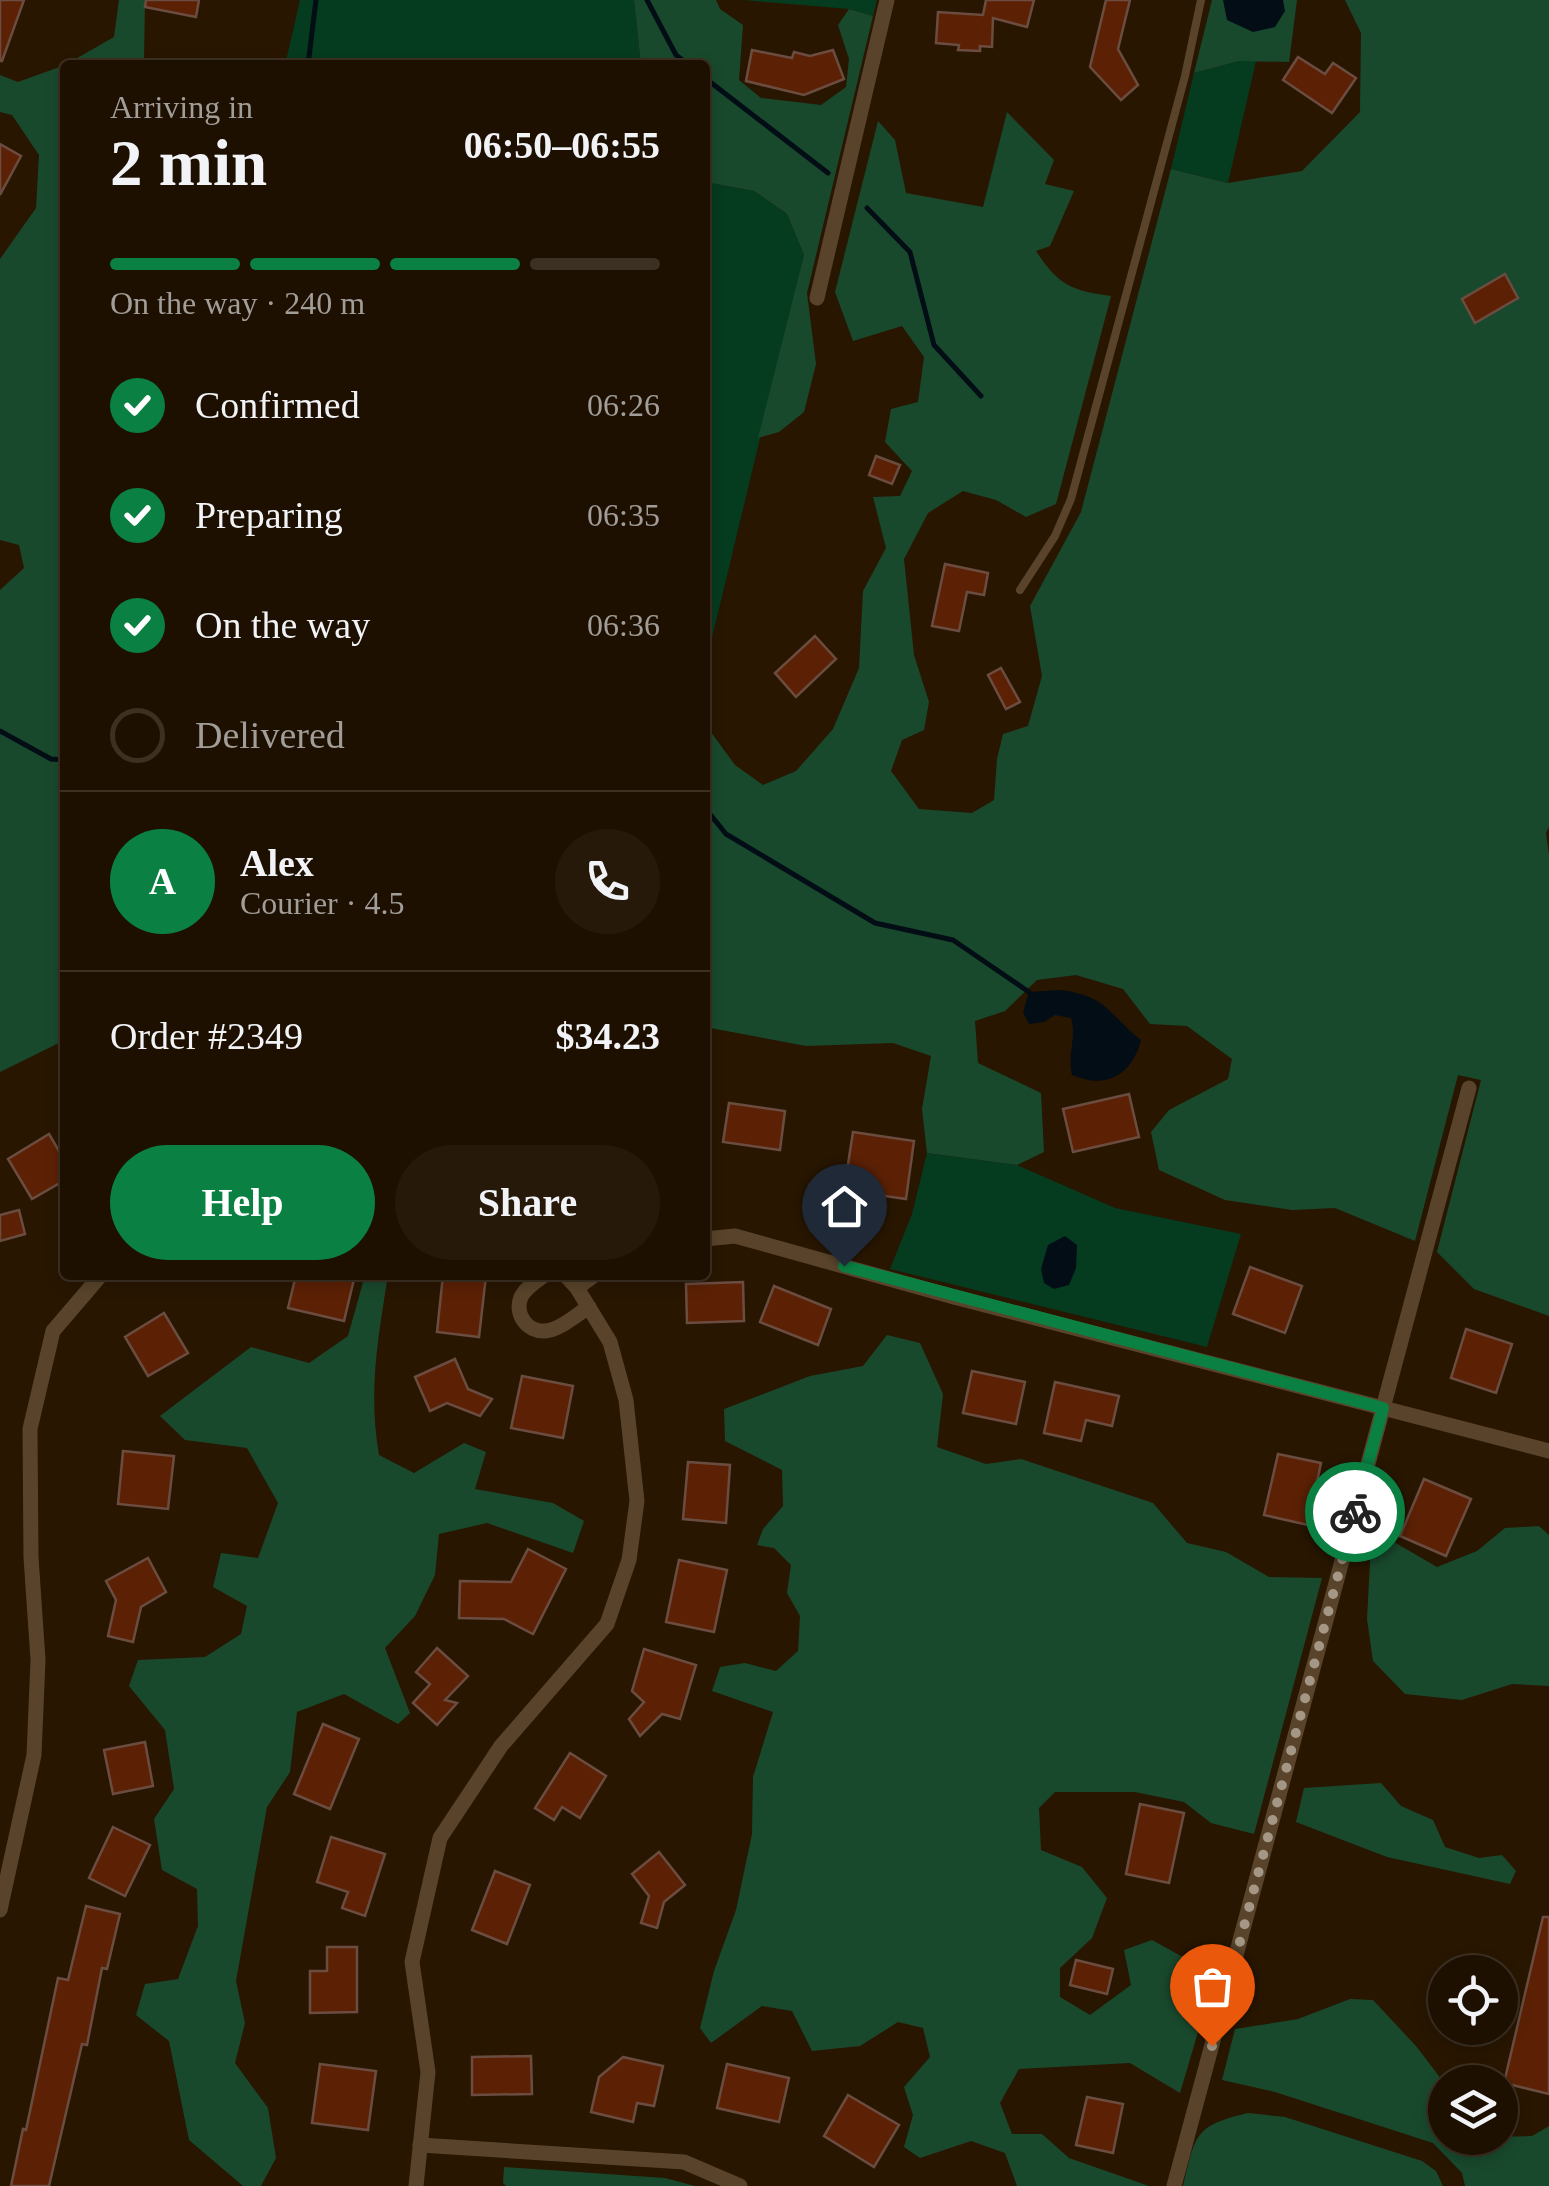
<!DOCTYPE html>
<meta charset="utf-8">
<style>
:root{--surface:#1e1000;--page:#26190a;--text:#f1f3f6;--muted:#a19d99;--line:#3c3022;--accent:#0b8043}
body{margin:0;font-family:"Times New Roman",serif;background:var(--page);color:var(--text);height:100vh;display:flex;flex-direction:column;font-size:38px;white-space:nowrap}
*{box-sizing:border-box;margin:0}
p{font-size:32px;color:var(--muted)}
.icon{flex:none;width:55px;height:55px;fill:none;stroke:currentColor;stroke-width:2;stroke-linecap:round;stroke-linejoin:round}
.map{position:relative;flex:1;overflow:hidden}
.panel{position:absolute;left:60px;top:60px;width:650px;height:1220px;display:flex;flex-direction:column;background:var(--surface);border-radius:10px;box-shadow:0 5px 15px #0003,0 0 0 2px var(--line)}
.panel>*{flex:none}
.buttons{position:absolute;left:1428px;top:1955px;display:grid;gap:20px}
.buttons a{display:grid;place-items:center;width:90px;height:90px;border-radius:50%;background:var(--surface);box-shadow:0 5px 15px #0003,0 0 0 2px var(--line);font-size:50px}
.pin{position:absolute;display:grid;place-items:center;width:85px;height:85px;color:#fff;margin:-102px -42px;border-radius:50% 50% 50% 0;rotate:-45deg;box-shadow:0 0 10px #0007}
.pin .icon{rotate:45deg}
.courier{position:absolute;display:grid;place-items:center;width:100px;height:100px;margin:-50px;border:8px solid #0b8043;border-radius:50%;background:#fff;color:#222;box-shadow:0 2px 12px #0007}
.summary em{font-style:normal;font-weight:600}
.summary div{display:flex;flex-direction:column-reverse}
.summary{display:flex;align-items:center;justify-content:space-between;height:170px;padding:0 50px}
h1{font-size:65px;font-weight:600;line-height:75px}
.bar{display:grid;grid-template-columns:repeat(4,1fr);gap:15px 10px;align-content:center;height:120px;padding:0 50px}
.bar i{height:12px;border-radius:8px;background:var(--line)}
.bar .selected{background:var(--accent)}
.bar p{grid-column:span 4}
.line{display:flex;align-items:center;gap:25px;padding:0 50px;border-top:2px solid var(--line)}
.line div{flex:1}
.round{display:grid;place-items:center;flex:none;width:105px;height:105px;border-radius:52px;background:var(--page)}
ol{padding:0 50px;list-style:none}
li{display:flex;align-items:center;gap:30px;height:110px}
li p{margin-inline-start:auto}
li .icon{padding:10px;border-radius:50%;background:var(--accent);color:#fff;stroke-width:4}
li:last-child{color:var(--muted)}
li i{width:55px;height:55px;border:5px solid var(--line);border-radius:50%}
.primary-button{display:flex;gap:20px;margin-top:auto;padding:20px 50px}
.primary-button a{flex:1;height:115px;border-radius:60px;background:var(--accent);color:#fff;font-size:40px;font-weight:600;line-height:115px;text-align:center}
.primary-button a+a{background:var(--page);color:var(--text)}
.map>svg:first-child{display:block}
.green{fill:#053b1f}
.forest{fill:#19492d}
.water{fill:#030d15}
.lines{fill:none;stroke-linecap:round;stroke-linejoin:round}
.stream{stroke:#030d15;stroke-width:5}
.building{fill:#5c2105;stroke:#6b4c40;stroke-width:2.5}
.lane{stroke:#59442b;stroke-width:8}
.street{stroke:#59442b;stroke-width:15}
.done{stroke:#a59785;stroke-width:10;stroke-dasharray:0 18}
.route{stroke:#0b8043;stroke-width:12}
</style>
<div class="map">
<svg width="1549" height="2186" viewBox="0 0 1549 2186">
<rect width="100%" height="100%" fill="#281600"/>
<g class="green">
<path d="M300,0H634L641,65H285Z"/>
<path d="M742,0H877L873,16L849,9Z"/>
<path d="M1239,61H1256L1228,183L1171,169L1194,73Z"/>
<path d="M705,182L754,191L787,214L804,255L705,667Z"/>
<path d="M927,1153L1017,1165L1115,1208L1241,1234L1207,1347L890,1269L912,1214Z"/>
</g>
<g class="forest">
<path d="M119,0H145L144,61L148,65H65L114,37Z"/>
<path d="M634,0H716L720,9L743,25L739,80L761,98L821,105L846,87L849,59L838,25L849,9L873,16L807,293L816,364L804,412L779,432L758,438L804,255L787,214L754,191L705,182V65H641Z"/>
<path d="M1212,0H1297L1289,62L1239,61L1194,73Z"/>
<path d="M1345,0H1549V827L1546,833L1549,855V1316L1474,1289L1437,1252L1481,1080L1458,1075L1415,1241L1335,1208L1292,1210L1225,1200L1159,1170L1151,1132L1169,1110L1228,1079L1232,1059L1187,1026L1150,1024L1123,989L1076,975L1037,980L1005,1011L975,1021L978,1063L1041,1093L1044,1152L1017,1165L927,1153L922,1109L931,1056L893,1043L806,1046L705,1027V724L735,765L763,785L796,771L833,729L859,668L863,591L886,548L873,497L900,496L912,471L885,442L891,409L918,402L924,357L902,326L853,341L835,292L878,121L895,140L906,193L983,207L1007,112L1054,160L1045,184L1074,191L1050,246L1036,251C1058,285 1072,291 1111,296L1056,504L1026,517L996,500L963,491L928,513L904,559L914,655L929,702L924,730L902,740L891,771L919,809L972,813L994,800L997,759L1003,734L1028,726L1042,676L1030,606L1081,512L1171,169L1228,183L1302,171L1360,112L1361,33Z"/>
<path d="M65,65V1040L0,1072V590L24,568L19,545L0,540V259L36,208L39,155L12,115L0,112V75L18,82Z"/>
<path d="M365,1275H388C378,1338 368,1392 379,1455L414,1473L464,1443L486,1452L475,1489L553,1503L584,1521L573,1553L487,1523L439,1534L435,1575L415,1616L385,1648L410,1713L398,1724L344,1694L297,1712L290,1772L267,1807L236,1981L245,2023L235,2063L268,2108L276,2158L261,2186H243L189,2140L169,2041L136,2015L145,1984L178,1979L198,1926L197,1889L162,1870L154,1819L174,1789L165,1730L129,1686L138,1660L205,1657L241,1634L247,1606L213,1587L221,1553L258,1558L278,1503L247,1448L185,1440L160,1416L251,1347L309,1363L348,1336Z"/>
<path d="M887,1335L920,1343L943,1394L937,1447L986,1464L1021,1459L1153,1503L1187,1543L1226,1552L1269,1577L1322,1578L1254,1834L1211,1823L1184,1802L1135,1792H1055L1039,1808L1041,1850L1082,1867L1107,1898L1092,1938L1060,1968V1997L1090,2015L1131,1985L1124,1950L1152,1940L1190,1961L1211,1988L1180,2093L1130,2063L1019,2069L1000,2103L1012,2134H1042L1069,2158L1149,2186H1017L1005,2153L971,2141L920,2158L904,2147L913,2115L904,2087L930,2057L923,2028L898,2022L860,2046L812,2051L792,2011L762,2006L711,2043L700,2028L714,1971L736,1910L752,1834L753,1777L773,1712L712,1691L720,1667L745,1663L776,1671L798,1651L800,1616L787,1593L791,1565L774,1548L757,1545L763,1529L783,1506L782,1470L725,1441L724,1409L810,1376L863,1366Z"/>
<path d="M1539,1526L1549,1535V1686L1512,1684L1462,1700L1405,1694L1373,1661L1367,1619L1371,1544L1394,1542L1437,1567L1477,1551L1505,1528Z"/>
<path d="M1381,1783L1401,1806L1433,1820L1445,1847L1479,1858L1502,1855L1516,1871L1510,1884L1387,1857L1296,1822L1304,1788Z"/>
<path d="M1350,1999L1373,2000L1416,2046L1445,2084V2138L1532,2136L1549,2126V2186H1465L1462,2173L1433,2143L1275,2092L1222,2080L1235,2029L1298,2019Z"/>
<path d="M1248,2113L1285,2117L1422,2161L1436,2171L1443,2186H1183C1196,2135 1193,2126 1248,2113Z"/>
<path d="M504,2167L665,2178L695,2186H506L503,2183Z"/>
</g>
<g class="water">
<path d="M1223,0H1283L1285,11L1275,27L1253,32L1227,20Z"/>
<path d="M1060,990C1108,996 1108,1014 1141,1040C1132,1075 1106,1090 1072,1075C1067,1052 1077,1039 1071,1018L1055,1015L1044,1022L1029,1024L1023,1012L1029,992Z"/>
<path d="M1065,1236L1077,1245L1076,1268L1069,1285L1054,1289L1044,1283L1041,1269L1048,1245Z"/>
</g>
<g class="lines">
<g class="stream">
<path d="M647,0L676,55L689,65"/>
<path d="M308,65L316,0"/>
<path d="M705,78L828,173"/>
<path d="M867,208L910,252L934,345L981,396"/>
<path d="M0,731L51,759L65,760"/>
<path d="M705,808L726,834L875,923L953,940L1029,992"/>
</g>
</g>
<g class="building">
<path d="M0,0H24L2,61H0Z"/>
<path d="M146,0H199L196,17L145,7Z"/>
<path d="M986,0H1034L1027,27L993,18L992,47L980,46V51L958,50L959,45L936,43L938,12L983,15Z"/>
<path d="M1106,0H1130L1118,49L1138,85L1121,100L1090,67Z"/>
<path d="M752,50L792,58L794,52L810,56L833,50L844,79L804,95L746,81Z"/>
<path d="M1298,57L1325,74L1333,63L1356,78L1332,113L1283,80Z"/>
<path d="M0,144L21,156L0,195Z"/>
<path d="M1505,274L1518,298L1475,323L1462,299Z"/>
<path d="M876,456L900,465L892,484L869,475Z"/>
<path d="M945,564L988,573L984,595L967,592L959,631L932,626Z"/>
<path d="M815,636L836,659L796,697L775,673Z"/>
<path d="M1001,668L1020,702L1006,709L988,675Z"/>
<path d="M1129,1094L1139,1137L1073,1152L1063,1109Z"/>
<path d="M729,1103L785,1111L780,1150L723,1142Z"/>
<path d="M853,1132L914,1141L906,1199L844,1190Z"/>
<path d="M49,1134L65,1161V1180L32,1199L8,1159Z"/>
<path d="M19,1210L25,1234L0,1241V1215Z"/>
<path d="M1250,1267L1302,1286L1285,1333L1233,1314Z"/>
<path d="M296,1275H355L344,1321L288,1308Z"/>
<path d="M443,1275L486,1276L479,1337L437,1332Z"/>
<path d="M743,1282L744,1321L687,1323L686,1284Z"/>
<path d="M774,1286L831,1309L818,1345L760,1322Z"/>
<path d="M164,1313L188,1353L148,1376L125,1337Z"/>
<path d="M1466,1329L1512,1344L1496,1393L1451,1378Z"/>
<path d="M455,1359L468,1389L492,1399L480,1416L447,1403L430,1411L415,1377Z"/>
<path d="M972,1371L1025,1382L1016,1424L963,1413Z"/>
<path d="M522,1376L573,1386L563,1438L511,1428Z"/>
<path d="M1055,1382L1119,1396L1112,1426L1086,1420L1081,1441L1044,1433Z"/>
<path d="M123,1451L174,1456L168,1509L118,1504Z"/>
<path d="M1278,1454L1321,1463L1308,1525L1264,1515Z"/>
<path d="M688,1462L730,1465L726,1523L683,1519Z"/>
<path d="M1424,1479L1471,1499L1446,1556L1400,1536Z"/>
<path d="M528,1549L566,1569L533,1634L504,1619L459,1618L460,1581L511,1582Z"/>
<path d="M148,1558L166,1592L141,1607L133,1642L108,1636L116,1600L106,1581Z"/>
<path d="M679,1560L727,1570L714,1632L666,1622Z"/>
<path d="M437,1648L468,1676L445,1700L457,1703L437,1725L413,1703L430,1684L416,1672Z"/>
<path d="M644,1649L696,1665L680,1719L662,1714L640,1736L629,1719L644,1702L632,1691Z"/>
<path d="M323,1724L359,1739L330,1809L294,1794Z"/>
<path d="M145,1742L153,1786L113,1794L104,1750Z"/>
<path d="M570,1753L606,1776L580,1818L562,1807L554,1820L535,1808Z"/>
<path d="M1140,1804L1184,1813L1169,1883L1126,1874Z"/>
<path d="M113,1827L150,1845L125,1896L89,1878Z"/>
<path d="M331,1837L385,1854L365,1916L342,1908L348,1892L317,1882Z"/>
<path d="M659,1852L685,1885L664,1902L657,1928L641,1923L649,1896L632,1874Z"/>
<path d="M495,1871L530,1885L507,1944L472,1930Z"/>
<path d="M86,1906L120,1914L107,1969L102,1968L87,2045L82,2044L49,2186H11L23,2129L26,2130L58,1978L68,1980Z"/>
<path d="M1543,1917H1549V2094L1504,2083Z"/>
<path d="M327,1947H357V2012L310,2013V1971H327Z"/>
<path d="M1076,1960L1113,1969L1107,1994L1070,1985Z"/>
<path d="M531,2056L532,2094L472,2095V2057Z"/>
<path d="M623,2057L663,2066L654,2106L637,2103L633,2122L591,2112L599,2077Z"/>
<path d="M320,2064L376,2071L368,2130L312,2123Z"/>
<path d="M727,2064L789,2078L779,2122L717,2108Z"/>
<path d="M848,2095L899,2125L874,2167L824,2136Z"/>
<path d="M1087,2097L1123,2104L1113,2153L1076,2145Z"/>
</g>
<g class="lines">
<path class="lane" d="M1020,590L1055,536L1071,499L1185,76L1201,0"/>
<g class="street">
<path d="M817,298L887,0"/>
<path d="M705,1239L735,1236L954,1297L1549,1451"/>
<path d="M545,1275C537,1281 526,1287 521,1297C514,1314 527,1332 545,1331C560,1330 576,1315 589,1307"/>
<path d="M565,1275L577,1288L595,1275"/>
<path d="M0,1910L34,1755L38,1660L31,1557L30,1429L53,1331L101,1275"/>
<path d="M420,2145L684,2162L740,2186"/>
<path d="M416,2186L428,2072L412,1962L440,1838L501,1746L607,1624L629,1560L637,1501L626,1400L610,1342L577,1288"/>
<path d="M1174,2186L1469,1088"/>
</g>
</g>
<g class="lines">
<path class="done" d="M1212,2046L1355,1512"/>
<path class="route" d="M844,1266L1383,1408L1355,1512"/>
</g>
</svg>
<div class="buttons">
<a><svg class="icon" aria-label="locate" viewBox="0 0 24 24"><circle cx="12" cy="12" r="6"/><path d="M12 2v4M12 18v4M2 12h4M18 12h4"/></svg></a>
<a><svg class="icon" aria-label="layers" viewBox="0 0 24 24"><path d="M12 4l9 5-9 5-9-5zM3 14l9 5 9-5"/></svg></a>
</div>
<div class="pin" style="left:1212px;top:2046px;background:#ea580c"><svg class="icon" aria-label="bag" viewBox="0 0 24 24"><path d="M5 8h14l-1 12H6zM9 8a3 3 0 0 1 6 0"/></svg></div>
<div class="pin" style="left:844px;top:1266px;background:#1f2937"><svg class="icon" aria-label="home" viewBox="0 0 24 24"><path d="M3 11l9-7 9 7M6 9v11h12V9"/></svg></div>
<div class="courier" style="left:1355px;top:1512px"><svg class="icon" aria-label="bike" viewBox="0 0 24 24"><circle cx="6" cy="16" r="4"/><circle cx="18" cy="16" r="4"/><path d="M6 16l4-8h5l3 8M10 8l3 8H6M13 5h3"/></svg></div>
<section class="panel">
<div class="summary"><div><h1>2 min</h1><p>Arriving in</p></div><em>06:50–06:55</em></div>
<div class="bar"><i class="selected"></i><i class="selected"></i><i class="selected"></i><i></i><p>On the way · 240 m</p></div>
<ol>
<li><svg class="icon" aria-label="check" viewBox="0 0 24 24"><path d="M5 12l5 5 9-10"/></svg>Confirmed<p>06:26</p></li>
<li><svg class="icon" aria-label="check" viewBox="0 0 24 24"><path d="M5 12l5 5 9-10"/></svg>Preparing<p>06:35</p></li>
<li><svg class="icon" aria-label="check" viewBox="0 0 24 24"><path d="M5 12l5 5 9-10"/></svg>On the way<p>06:36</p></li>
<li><i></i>Delivered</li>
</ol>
<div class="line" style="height:180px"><b class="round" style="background:var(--accent);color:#fff">A</b><div><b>Alex</b><p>Courier · 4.5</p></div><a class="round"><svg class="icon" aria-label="phone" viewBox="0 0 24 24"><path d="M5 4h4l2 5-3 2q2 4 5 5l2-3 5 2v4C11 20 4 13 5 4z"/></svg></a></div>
<div class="line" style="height:130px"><div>Order #2349</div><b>$34.23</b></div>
<div class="primary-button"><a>Help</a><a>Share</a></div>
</section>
</div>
